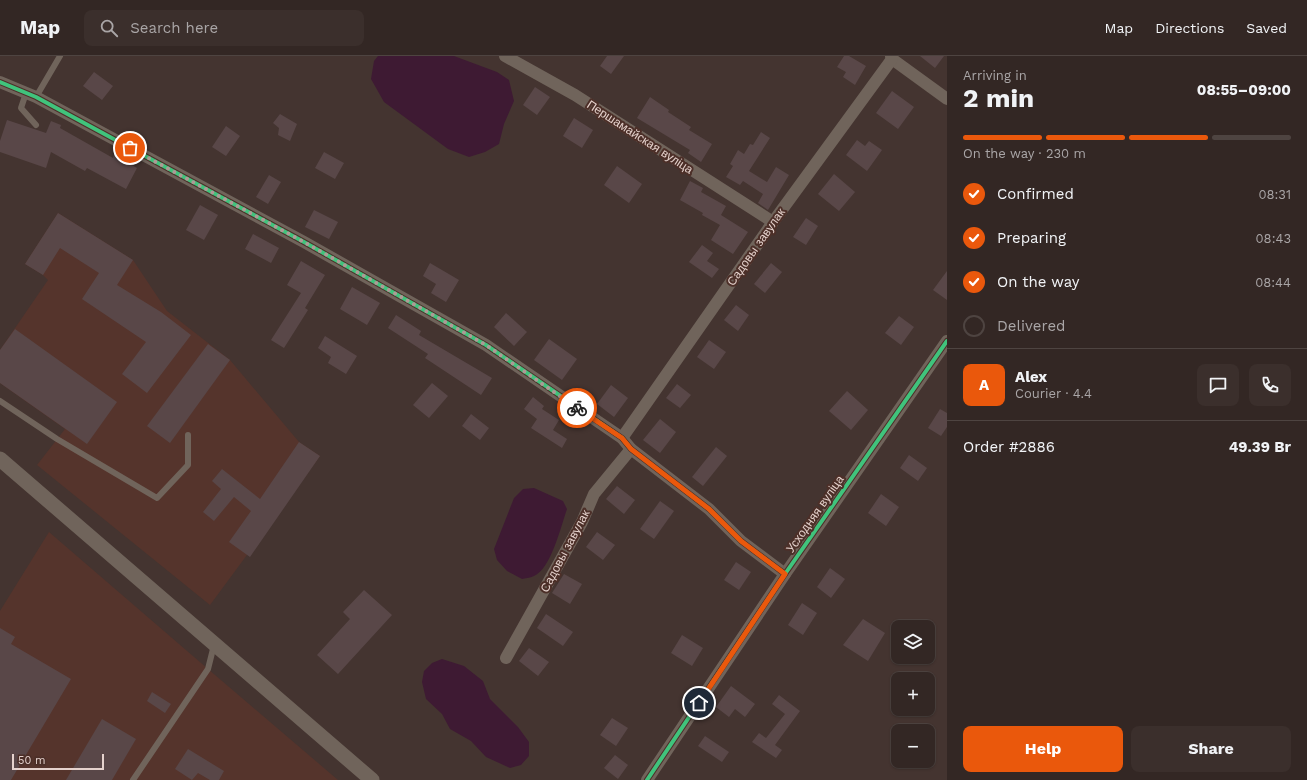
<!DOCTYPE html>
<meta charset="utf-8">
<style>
:root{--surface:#332724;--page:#3b2f2c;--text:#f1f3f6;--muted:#a9a5a6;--line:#4e4441;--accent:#ea580c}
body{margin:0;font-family:"Work Sans",sans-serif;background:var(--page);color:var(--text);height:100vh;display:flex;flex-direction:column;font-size:15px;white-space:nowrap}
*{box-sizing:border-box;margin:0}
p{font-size:13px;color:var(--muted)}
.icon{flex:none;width:22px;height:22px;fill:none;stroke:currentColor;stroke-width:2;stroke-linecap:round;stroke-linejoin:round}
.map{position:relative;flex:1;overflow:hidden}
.details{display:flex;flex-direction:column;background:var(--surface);width:360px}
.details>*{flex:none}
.controls{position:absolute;left:891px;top:564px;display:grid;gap:8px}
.controls a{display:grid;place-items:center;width:44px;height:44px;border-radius:8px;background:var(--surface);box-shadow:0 1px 3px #0004,0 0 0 1px var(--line);font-size:20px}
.scale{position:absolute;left:12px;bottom:10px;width:92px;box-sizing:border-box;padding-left:4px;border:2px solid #e5d2cd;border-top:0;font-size:11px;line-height:14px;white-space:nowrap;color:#e5d2cd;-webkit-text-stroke:3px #4c2f28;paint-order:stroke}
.pin{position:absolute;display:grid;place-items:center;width:34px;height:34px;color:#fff;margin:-17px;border:2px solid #fff;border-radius:50%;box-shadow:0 1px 4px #0007}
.courier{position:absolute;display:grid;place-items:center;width:40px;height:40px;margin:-20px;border:3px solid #ea580c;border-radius:50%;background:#fff;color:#222;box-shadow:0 1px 5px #0007}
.summary em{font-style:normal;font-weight:700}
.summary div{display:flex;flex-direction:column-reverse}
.summary{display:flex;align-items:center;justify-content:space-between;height:68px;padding:0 16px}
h1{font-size:26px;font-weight:700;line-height:30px}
.bar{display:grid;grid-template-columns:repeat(4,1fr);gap:6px 4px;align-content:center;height:48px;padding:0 16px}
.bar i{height:5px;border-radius:3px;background:var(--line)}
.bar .selected{background:var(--accent)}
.bar p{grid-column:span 4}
.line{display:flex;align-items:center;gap:10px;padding:0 16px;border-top:1px solid var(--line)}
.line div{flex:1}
.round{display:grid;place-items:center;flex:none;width:42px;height:42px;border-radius:8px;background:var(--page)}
ol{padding:0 16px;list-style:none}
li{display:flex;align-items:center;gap:12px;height:44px}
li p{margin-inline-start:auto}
li .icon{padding:4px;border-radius:50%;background:var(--accent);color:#fff;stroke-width:4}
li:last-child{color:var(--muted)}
li i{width:22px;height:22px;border:2px solid var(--line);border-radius:50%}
.primary-button{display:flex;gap:8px;margin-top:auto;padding:8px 16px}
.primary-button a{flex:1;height:46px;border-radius:8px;background:var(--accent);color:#fff;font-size:16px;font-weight:700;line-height:46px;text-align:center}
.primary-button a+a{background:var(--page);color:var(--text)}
header{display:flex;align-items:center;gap:24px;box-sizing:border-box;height:56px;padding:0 20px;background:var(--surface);border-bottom:1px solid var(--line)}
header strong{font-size:19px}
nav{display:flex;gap:22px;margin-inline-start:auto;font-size:14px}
.search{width:280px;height:36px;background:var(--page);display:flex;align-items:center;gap:10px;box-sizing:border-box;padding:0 14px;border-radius:8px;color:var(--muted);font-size:15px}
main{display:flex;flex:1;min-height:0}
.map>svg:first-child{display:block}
.built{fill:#55342c}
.water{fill:#3e1a33}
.building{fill:#594748}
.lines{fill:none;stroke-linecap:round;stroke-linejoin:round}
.service{stroke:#70645b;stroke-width:6}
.minor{stroke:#70645b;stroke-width:12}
.tertiary{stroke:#70645b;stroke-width:15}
.cycleway-casing{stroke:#4c2f28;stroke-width:6}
.cycleway{stroke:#40c37c;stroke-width:4}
.done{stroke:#ad9b96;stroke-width:4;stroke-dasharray:0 7.2}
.route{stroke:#ea580c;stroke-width:5}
.labels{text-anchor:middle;stroke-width:4;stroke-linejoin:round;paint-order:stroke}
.street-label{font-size:12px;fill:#e5d2cd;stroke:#4c2f28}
</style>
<header>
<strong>Map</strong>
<div class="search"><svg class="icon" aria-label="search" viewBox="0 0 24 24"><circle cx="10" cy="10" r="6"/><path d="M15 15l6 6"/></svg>Search here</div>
<nav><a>Map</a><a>Directions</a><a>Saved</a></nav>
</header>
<main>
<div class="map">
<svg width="947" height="724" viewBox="0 0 947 724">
<rect width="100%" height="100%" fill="#443430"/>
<g class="built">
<path d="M58,157L133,204L167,255L230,304L299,386L320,400L210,549L37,409L65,373L0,327V294L48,224L43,219L25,208Z"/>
<path d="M49,476L208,613L338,724H0V555Z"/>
</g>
<g class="water">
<path d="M378,0H454L497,16L509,24L514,45L504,68L499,88L485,96L469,101L448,93L384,46L371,23L374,5Z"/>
<path d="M534,432L563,445L567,453C561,470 551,513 534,520C530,522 525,522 522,523L507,515L497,504L494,493L514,442L523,433Z"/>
<path d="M442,603L464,610L483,625L490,643L518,671L529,686V700L521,709L510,712L486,701L471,685L450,673L442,658L426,643L422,626L424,615L432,607Z"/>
</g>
<g class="building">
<path d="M607,0H624L611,18L600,10Z"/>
<path d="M844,0H849L866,10L855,29L843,21L846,16L837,11Z"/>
<path d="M920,0H944L935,12Z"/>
<path d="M94,16L113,30L102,44L83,30Z"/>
<path d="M535,31L550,41L537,59L523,49Z"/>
<path d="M892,35L914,51L898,73L876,57Z"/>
<path d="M650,41L669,54L668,56L691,71L689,74L712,88L701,106L688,97L690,94L637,62Z"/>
<path d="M280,58L297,68L290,85L278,79L279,72L273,67Z"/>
<path d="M574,62L593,74L582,92L563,80Z"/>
<path d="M7,64L46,77L51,65L61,69L60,72L113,102L114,99L137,112L126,133L87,112L85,115L51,96L46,112L0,96V85Z"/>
<path d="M226,70L240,80L226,100L212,91Z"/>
<path d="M761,76L770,82L749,115L767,126L776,111L789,119L768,154L758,147L763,138L743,125L740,129L726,121L733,110L730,108L738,94L744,98L750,88L753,89Z"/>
<path d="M857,84L865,90L869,85L882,94L867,115L846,99Z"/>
<path d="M324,96L344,107L335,123L315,112Z"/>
<path d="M617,110L642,128L629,147L604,129Z"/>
<path d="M834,118L855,136L839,155L818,138Z"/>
<path d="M269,119L281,126L268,148L256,141Z"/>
<path d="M690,125L703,132L701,136L726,150L721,159L748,176L733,198L711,184L720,169L702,159L703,157L680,144Z"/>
<path d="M200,149L218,159L204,184L186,174Z"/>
<path d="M314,154L338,166L329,183L305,171Z"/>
<path d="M58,157L133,204L117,229L161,256L191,279L147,337L122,318L146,286L82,243L99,217L60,192L43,219L25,208Z"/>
<path d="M806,162L818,170L806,189L793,181Z"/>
<path d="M253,178L279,192L271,207L245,193Z"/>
<path d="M702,189L713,197L707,205L719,213L712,222L689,206Z"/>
<path d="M301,205L325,219L305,252L308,254L284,292L271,284L301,237L287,229Z"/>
<path d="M430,207L459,224L446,246L431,237L436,228L423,220Z"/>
<path d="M771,207L782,216L765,237L754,228Z"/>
<path d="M947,215V244L933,234Z"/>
<path d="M352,231L380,247L367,269L340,253Z"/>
<path d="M736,249L749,259L738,275L724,264Z"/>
<path d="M506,257L527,276L514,290L494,271Z"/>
<path d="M396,259L421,275L419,279L492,322L481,339L425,302L428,298L388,272Z"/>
<path d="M899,260L914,271L901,289L885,277Z"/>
<path d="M15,273L117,346L87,388L0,327V294Z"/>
<path d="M325,280L357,300L346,318L328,307L331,301L318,292Z"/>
<path d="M549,283L577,303L562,324L534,304Z"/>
<path d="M709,284L726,296L714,313L697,301Z"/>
<path d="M208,288L230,304L170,387L147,370Z"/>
<path d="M432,327L448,340L429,362L413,349Z"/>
<path d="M677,328L691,339L680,352L666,342Z"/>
<path d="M611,329L628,342L614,361L597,348Z"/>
<path d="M847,335L868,354L851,374L829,355Z"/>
<path d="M533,341L544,350L542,353L559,364L553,374L567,383L562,392L531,372L537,363L524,353Z"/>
<path d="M940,353L947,357V371L941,380L928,372Z"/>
<path d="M471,358L489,372L480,384L462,370Z"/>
<path d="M660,363L676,376L660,397L643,384Z"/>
<path d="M299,386L320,400L250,501L229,486L251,455L234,441L214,465L203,456L221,433L212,425L222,413L260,443Z"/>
<path d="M716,391L727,400L703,430L692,421Z"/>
<path d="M909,399L927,412L918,425L900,412Z"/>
<path d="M617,430L635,444L624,458L606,443Z"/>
<path d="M881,438L899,451L886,470L868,457Z"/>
<path d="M660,445L674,455L654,483L640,473Z"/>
<path d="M597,476L615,489L603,504L586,491Z"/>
<path d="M736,506L751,516L739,534L724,524Z"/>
<path d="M830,512L845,523L831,542L817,531Z"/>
<path d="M564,518L582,528L570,548L552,537Z"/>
<path d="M364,534L392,559L338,618L317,599L350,563L343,556Z"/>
<path d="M802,547L817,557L803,579L788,569Z"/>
<path d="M546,558L573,576L563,590L537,572Z"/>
<path d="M863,563L885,577L868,605L843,589Z"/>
<path d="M0,572L15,581L11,588L71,623L11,724H0Z"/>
<path d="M682,579L703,592L692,610L671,597Z"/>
<path d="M529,592L549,606L538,620L519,605Z"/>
<path d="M731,630L755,648L745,661L735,653L729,661L716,651Z"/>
<path d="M152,636L171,648L165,657L147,645Z"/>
<path d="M779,639L800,655L775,689L782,694L776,702L752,686L759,677L766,682L785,658L772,648Z"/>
<path d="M612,662L628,672L616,690L600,679Z"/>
<path d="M102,663L136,683L112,724H66Z"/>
<path d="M705,680L729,696L722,706L698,690Z"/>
<path d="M188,693L224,715L219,724H210L198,717L192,724L175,713Z"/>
<path d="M615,699L628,709L618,723L604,712Z"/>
</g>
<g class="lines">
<g class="service">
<path d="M26,37L21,52L36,69"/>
<path d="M36,41L60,0"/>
<path d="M0,345L57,383L157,442L188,409V379"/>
<path d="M133,724L208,613L214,589"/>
</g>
<g class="minor">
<path d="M505,0L575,39L773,166"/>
<path d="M891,0L892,3L947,43"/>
<path d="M0,26L36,41L304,186L486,289L622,382L631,393L709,453L741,485L785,518"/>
<path d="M622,382L773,166L892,3"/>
<path d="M506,602L582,466L594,438L631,393"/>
<path d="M647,724L785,518L947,285"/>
</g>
<path class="tertiary" d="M0,403L372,724"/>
<g class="cycleway-casing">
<g id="cycleway">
<path d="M0,26L36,41L304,186L486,289L622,382L631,393L709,453L741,485L785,518"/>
<path d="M647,724L785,518L947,285"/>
</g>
</g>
<use href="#cycleway" class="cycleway"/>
</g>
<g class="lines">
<path class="done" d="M130,92L304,186L486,289L577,352"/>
<path class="route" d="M577,352L622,382L631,393L709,453L741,485L785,518L699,647"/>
</g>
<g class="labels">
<g class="street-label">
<text transform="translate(640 81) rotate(33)" y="4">Першамайская вуліца</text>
<text transform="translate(756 191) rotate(-55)" y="4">Садовы завулак</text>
<text transform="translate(815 458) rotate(-55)" y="4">Усходняя вуліца</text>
<text transform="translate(565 495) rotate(-62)" y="4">Садовы завулак</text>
</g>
</g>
</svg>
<div class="controls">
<a><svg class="icon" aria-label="layers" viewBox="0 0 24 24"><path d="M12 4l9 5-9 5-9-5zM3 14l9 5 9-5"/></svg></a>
<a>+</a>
<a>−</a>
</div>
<div class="scale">50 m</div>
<div class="pin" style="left:130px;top:92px;background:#ea580c"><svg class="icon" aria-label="bag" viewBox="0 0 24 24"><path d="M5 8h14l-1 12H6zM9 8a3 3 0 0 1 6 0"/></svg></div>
<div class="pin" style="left:699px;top:647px;background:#1f2937"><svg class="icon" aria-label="home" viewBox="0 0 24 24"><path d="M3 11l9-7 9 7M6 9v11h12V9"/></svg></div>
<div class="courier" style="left:577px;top:352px"><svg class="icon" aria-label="bike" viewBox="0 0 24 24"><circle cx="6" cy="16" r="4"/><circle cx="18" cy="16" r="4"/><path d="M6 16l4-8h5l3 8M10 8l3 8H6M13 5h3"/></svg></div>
</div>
<section class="details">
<div class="summary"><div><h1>2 min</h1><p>Arriving in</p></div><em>08:55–09:00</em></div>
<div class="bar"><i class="selected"></i><i class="selected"></i><i class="selected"></i><i></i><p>On the way · 230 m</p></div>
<ol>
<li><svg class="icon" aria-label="check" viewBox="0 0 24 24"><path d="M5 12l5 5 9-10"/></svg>Confirmed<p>08:31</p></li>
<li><svg class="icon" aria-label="check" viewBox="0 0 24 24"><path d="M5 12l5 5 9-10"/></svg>Preparing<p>08:43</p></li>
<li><svg class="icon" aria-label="check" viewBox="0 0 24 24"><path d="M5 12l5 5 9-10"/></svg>On the way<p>08:44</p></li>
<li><i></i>Delivered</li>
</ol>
<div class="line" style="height:72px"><b class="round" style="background:var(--accent);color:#fff">A</b><div><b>Alex</b><p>Courier · 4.4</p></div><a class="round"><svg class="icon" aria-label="chat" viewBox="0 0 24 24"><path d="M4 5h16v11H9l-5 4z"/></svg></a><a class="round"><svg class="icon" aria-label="phone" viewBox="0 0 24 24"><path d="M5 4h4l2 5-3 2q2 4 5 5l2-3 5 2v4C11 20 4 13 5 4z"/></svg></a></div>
<div class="line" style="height:52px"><div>Order #2886</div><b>49.39 Br</b></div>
<div class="primary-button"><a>Help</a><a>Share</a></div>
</section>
</main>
